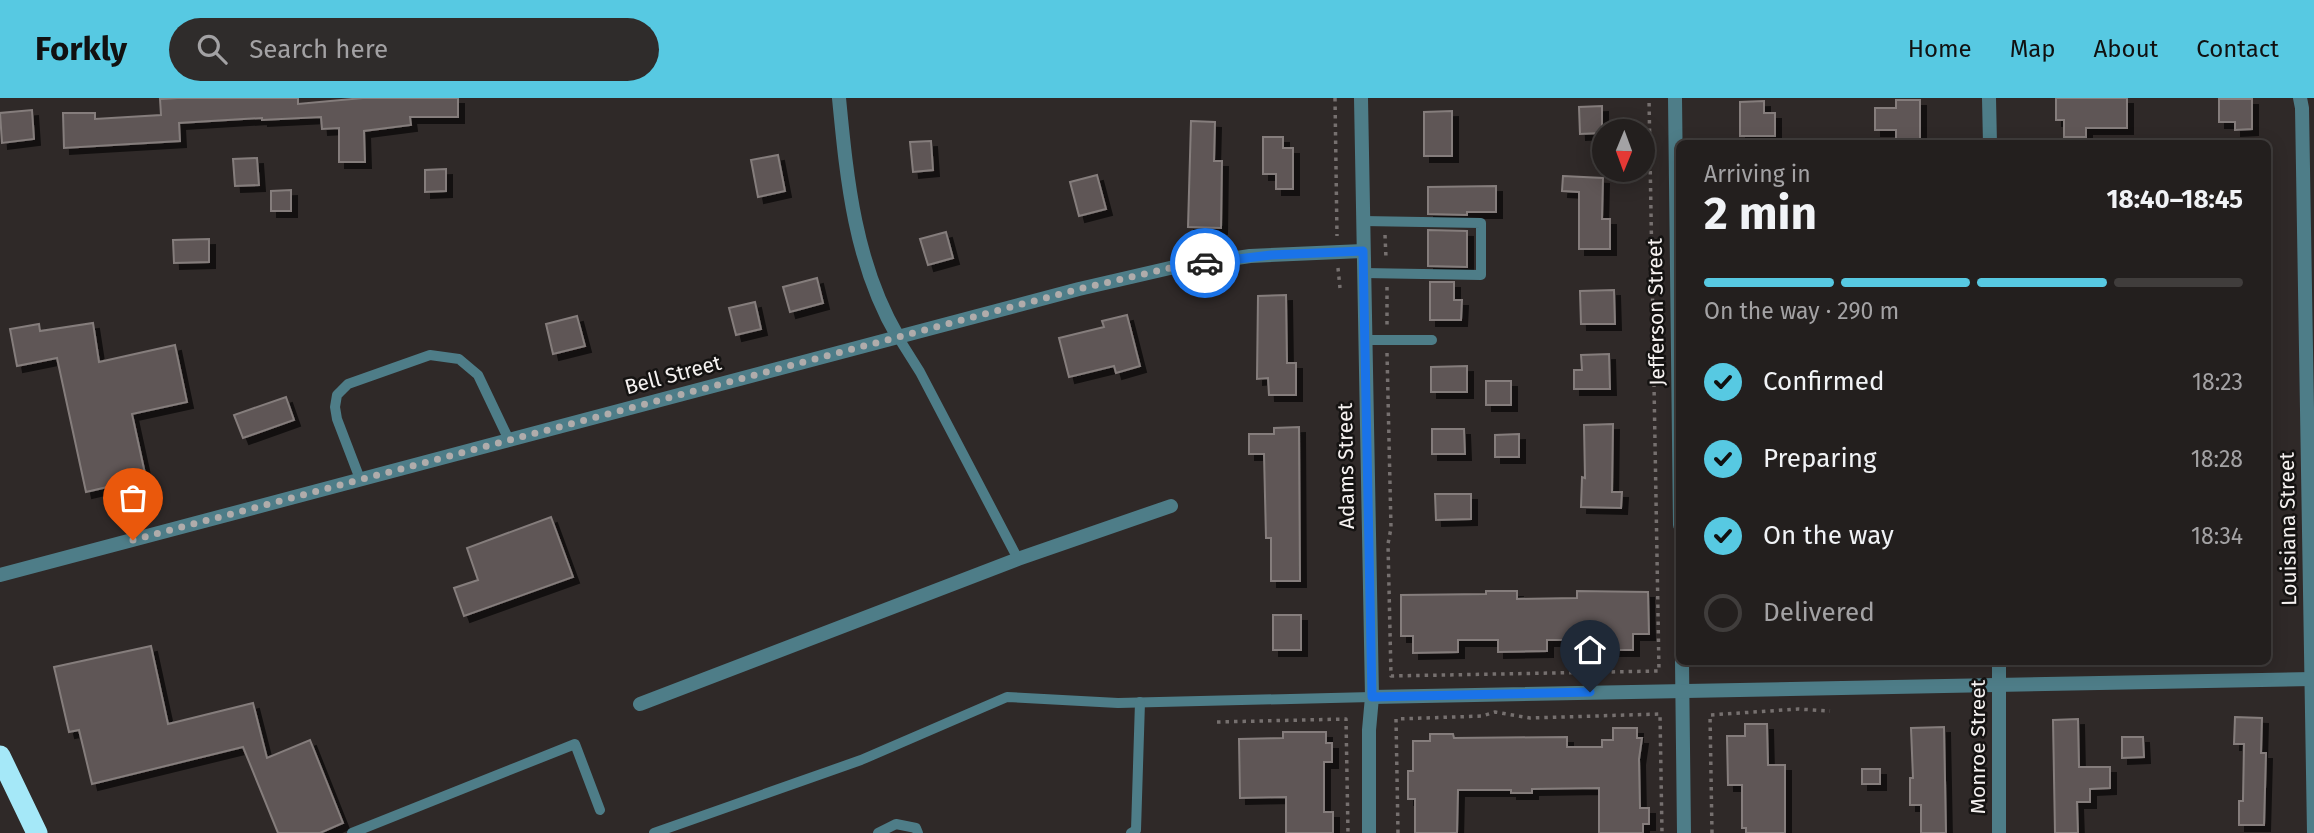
<!DOCTYPE html>
<meta charset="utf-8">
<style>
:root{--surface:#231f1e;--page:#2f2c2b;--text:#f1f3f6;--muted:#a3a2a4;--line:#403d3c;--accent:#57c9e2}
body{margin:0;font-family:"Fira Sans",sans-serif;background:var(--page);color:var(--text);height:100vh;display:flex;flex-direction:column;font-size:26px;white-space:nowrap}
*{box-sizing:border-box;margin:0}
p{font-size:23px;color:var(--muted)}
.icon{flex:none;width:38px;height:38px;fill:none;stroke:currentColor;stroke-width:2;stroke-linecap:round;stroke-linejoin:round}
.map{position:relative;flex:1;overflow:hidden}
.drawer{position:absolute;left:1676px;top:42px;width:595px;height:525px;display:flex;flex-direction:column;background:var(--surface);border-radius:10px;box-shadow:0 4px 18px #0003,0 0 0 2px var(--line)}
.drawer>*{flex:none}
.needle{width:46px;rotate:181deg}
.fabs{position:absolute;left:1592px;top:21px;display:grid;gap:14px}
.fabs a{display:grid;place-items:center;width:63px;height:63px;border-radius:50%;background:var(--surface);box-shadow:0 4px 18px #0003,0 0 0 2px var(--line);font-size:35px}
.pin{position:absolute;display:grid;place-items:center;width:60px;height:60px;color:#fff;margin:-72px -30px;border-radius:50% 50% 50% 0;rotate:-45deg;box-shadow:0 0 7px #0007}
.pin .icon{rotate:45deg}
.courier{position:absolute;display:grid;place-items:center;width:70px;height:70px;margin:-35px;border:5px solid #1a73e8;border-radius:50%;background:#fff;color:#222;box-shadow:0 2px 9px #0007}
.summary em{font-style:normal;font-weight:700}
.summary div{display:flex;flex-direction:column-reverse}
.summary{display:flex;align-items:center;justify-content:space-between;height:119px;padding:0 28px}
h1{font-size:46px;font-weight:700;line-height:52px}
.bar{display:grid;grid-template-columns:repeat(4,1fr);gap:10px 7px;align-content:center;height:84px;padding:0 28px}
.bar i{height:9px;border-radius:5px;background:var(--line)}
.bar .selected{background:var(--accent)}
.bar p{grid-column:span 4}
ol{padding:0 28px;list-style:none}
li{display:flex;align-items:center;gap:21px;height:77px}
li p{margin-inline-start:auto}
li .icon{padding:7px;border-radius:50%;background:var(--accent);color:#111;stroke-width:4}
li:last-child{color:var(--muted)}
li i{width:38px;height:38px;border:4px solid var(--line);border-radius:50%}
header{display:flex;align-items:center;gap:42px;box-sizing:border-box;height:98px;padding:0 35px;background:var(--accent);color:#111}
header strong{font-size:33px}
nav{display:flex;gap:38px;margin-inline-start:auto;font-size:24px}
.search{width:490px;height:63px;background:var(--page);display:flex;align-items:center;gap:18px;box-sizing:border-box;padding:0 24px;border-radius:38px;color:var(--muted);font-size:26px}
.map>svg:first-child{display:block}
.building{fill:#5e5756;stroke:#857d7c;stroke-width:2;filter:url(#shadow)}
.lines{fill:none;stroke-linecap:round;stroke-linejoin:round}
.path{stroke:#76706f;stroke-width:3.5;stroke-dasharray:3.5 5;stroke-linecap:butt}
.lane{stroke:#4e7d88;stroke-width:10}
.street{stroke:#4e7d88;stroke-width:14}
.highway{stroke:#a5e8f8;stroke-width:21}
.done{stroke:#b0acab;stroke-width:7;stroke-dasharray:0 12.6}
.route{stroke:#1a73e8;stroke-width:9}
.labels{text-anchor:middle;stroke-width:5;stroke-linejoin:round;paint-order:stroke}
.street-label{font-size:21px;fill:#f6f2f1;stroke:#151312}
</style>
<header>
<strong>Forkly</strong>
<div class="search"><svg class="icon" aria-label="search" viewBox="0 0 24 24"><circle cx="10" cy="10" r="6"/><path d="M15 15l6 6"/></svg>Search here</div>
<nav><a>Home</a><a>Map</a><a>About</a><a>Contact</a></nav>
</header>
<div class="map">
<svg width="2314" height="735" viewBox="0 0 2314 735">
<defs>
<filter id="shadow"><feDropShadow dx="6" dy="6" stdDeviation="0" flood-color="#0009"/></filter>
</defs>
<rect width="100%" height="100%" fill="#2f2928"/>
<g class="building">
<path d="M178,0H298V6L363,0H458V19H410L411,27L364,33L365,64H339V30L322,31L321,19L262,22V20L179,25L180,43L64,50L63,15H95V21L161,17L160,1Z"/>
<path d="M2056,0H2127V30H2086V39H2064V22H2056Z"/>
<path d="M2219,1H2252V31L2235,32V24H2219Z"/>
<path d="M1896,2H1920V42H1896V32H1875V10H1896Z"/>
<path d="M1764,3V15H1775V38H1740V4Z"/>
<path d="M1602,8V35L1580,36L1579,9Z"/>
<path d="M32,12L34,41L2,45L0,15Z"/>
<path d="M1452,13V58H1424V14Z"/>
<path d="M1191,23L1215,24L1214,63H1222L1221,130L1188,129Z"/>
<path d="M1263,39H1283V50H1293V91H1276V76H1263Z"/>
<path d="M931,43L933,72L913,74L910,44Z"/>
<path d="M778,57L785,93L758,99L751,62Z"/>
<path d="M257,60L259,87L235,88L233,61Z"/>
<path d="M446,71V93L425,94V72Z"/>
<path d="M1097,77L1106,111L1079,118L1070,84Z"/>
<path d="M1563,78L1603,80L1602,121H1610V151H1579V94L1562,93Z"/>
<path d="M1496,88V114H1467V117L1428,116V89Z"/>
<path d="M291,92V113H271V93Z"/>
<path d="M1428,132L1467,133V169L1428,168Z"/>
<path d="M946,134L953,160L928,167L920,141Z"/>
<path d="M209,141V164L174,165L173,142Z"/>
<path d="M817,180L823,205L790,214L783,189Z"/>
<path d="M1430,184H1454V202H1462L1461,222H1430Z"/>
<path d="M1614,192L1615,226H1581L1580,193Z"/>
<path d="M1286,197L1287,265H1296V297H1269L1268,280L1257,281L1258,198Z"/>
<path d="M755,204L761,231L736,237L729,210Z"/>
<path d="M1127,217L1140,268L1116,275L1114,268L1069,279L1059,240L1104,229L1102,223Z"/>
<path d="M577,218L585,248L553,256L546,226Z"/>
<path d="M93,225L99,264L175,247L187,304L132,316L146,380L86,394L57,260L17,268L10,231L39,226L40,233Z"/>
<path d="M1609,256L1610,291H1574V272H1582L1581,257Z"/>
<path d="M1467,268V294H1431V269Z"/>
<rect x="1486" y="283" width="25" height="24"/>
<path d="M286,299L294,322L243,340L234,317Z"/>
<path d="M1613,326L1612,394H1622L1621,410L1581,409L1582,379L1585,380L1584,327Z"/>
<path d="M1299,329L1300,483H1271V440H1266L1264,356H1249V336H1274V330Z"/>
<path d="M1432,331H1464L1465,356H1432Z"/>
<path d="M1519,336V359H1495V337Z"/>
<path d="M1435,396H1471V421L1436,422Z"/>
<path d="M551,419L573,479L464,518L454,490L478,482L467,450Z"/>
<path d="M1486,493H1517V501L1577,500V493L1648,494L1649,536H1633V552H1577V542H1547V553L1498,554V542H1458V554L1413,555V538H1401V497L1486,496Z"/>
<rect x="1273" y="517" width="28" height="35"/>
<path d="M151,548L168,626L253,605L267,660L310,642L343,725L320,735H278L243,649L92,686L79,632L69,634L54,569Z"/>
<path d="M2235,619L2262,620L2261,655H2266L2264,727H2239V703H2243L2244,646H2234Z"/>
<path d="M2078,621L2079,669H2110V690L2090,691V704H2077L2078,735H2055L2053,622Z"/>
<path d="M1745,626H1767L1768,667H1785V735H1746V730H1742V687H1728L1727,638H1745Z"/>
<path d="M1944,629L1946,735H1921V707H1910V680H1913L1911,630Z"/>
<path d="M1613,630H1637V640H1642L1639,661L1640,710H1649V726H1643V735H1599V690L1532,691V695H1511V692H1458L1457,735H1415V701H1408V673H1413V643H1430V636H1453L1454,640L1567,639V649H1602V642H1613Z"/>
<path d="M1283,634H1326V645H1332V664H1324V714H1333V735H1286V699L1240,700L1239,641L1283,640Z"/>
<path d="M2122,639H2143L2144,659L2122,660Z"/>
<rect x="1862" y="671" width="18" height="15"/>
</g>
<g class="lines">
<g class="path">
<path d="M1335,0L1337,138"/>
<path d="M1385,137L1386,160"/>
<path d="M1338,170L1340,190"/>
<path d="M1387,189V227"/>
<path d="M1387,255L1391,430L1388,446L1391,578L1659,573L1649,0"/>
<path d="M1217,624L1346,621L1348,735"/>
<path d="M1398,735L1396,621L1482,618L1495,614L1530,620L1660,616L1662,735"/>
<path d="M1712,735L1710,617L1798,611L1830,613"/>
</g>
<g class="lane">
<path d="M1363,123L1481,125V177L1364,175"/>
<path d="M898,239L920,274L1018,461"/>
<path d="M1365,242H1432"/>
<path d="M360,381L337,321L335,309L337,297L348,286L430,257L459,261L478,277L509,342"/>
<path d="M352,735L575,646L600,712"/>
<path d="M654,735L861,662L1007,599L1118,605L1372,599"/>
<path d="M878,735L896,726L916,730L918,735"/>
<path d="M1131,735L1136,732L1140,604"/>
</g>
<g class="street">
<path d="M839,0C847,83 855,166 898,239"/>
<path d="M1361,0L1372,599L1369,632V735"/>
<path d="M1675,0L1680,427"/>
<path d="M1989,0L1990,46"/>
<path d="M2300,0L2302,10L2314,735"/>
<path d="M0,477L1079,191L1170,170L1250,158L1363,153"/>
<path d="M1682,564L1684,735"/>
<path d="M1372,599L2312,581"/>
<path d="M640,606L1018,461L1171,408"/>
<path d="M1999,735V564"/>
</g>
<path class="highway" d="M0,658L37,735"/>
</g>
<g class="lines">
<path class="done" d="M133,442L1079,191L1170,170L1205,165"/>
<path class="route" d="M1205,165L1271,157L1363,153L1372,599L1590,594"/>
</g>
<g class="labels">
<g class="street-label">
<text transform="translate(1656 214) rotate(-91)" y="7">Jefferson Street</text>
<text transform="translate(673 277) rotate(-15)" y="7">Bell Street</text>
<text transform="translate(1346 368) rotate(-91)" y="7">Adams Street</text>
<text transform="translate(2288 431) rotate(-91)" y="7">Louisiana Street</text>
<text transform="translate(1978 649) rotate(-90)" y="7">Monroe Street</text>
</g>
</g>
</svg>
<div class="fabs">
<a><svg class="needle" viewBox="-14 -14 28 28"><path d="M0-13l5 13h-10z" fill="#e53935"/><path d="M0 13l5-13h-10z" fill="#a3a2a4"/></svg></a>
</div>
<div class="pin" style="left:133px;top:442px;background:#ea580c"><svg class="icon" aria-label="bag" viewBox="0 0 24 24"><path d="M5 8h14l-1 12H6zM9 8a3 3 0 0 1 6 0"/></svg></div>
<div class="pin" style="left:1590px;top:594px;background:#1f2937"><svg class="icon" aria-label="home" viewBox="0 0 24 24"><path d="M3 11l9-7 9 7M6 9v11h12V9"/></svg></div>
<div class="courier" style="left:1205px;top:165px"><svg class="icon" aria-label="car" viewBox="0 0 24 24"><path d="M5 17H2v-5l4-1 3-4h7l3 4 3 1v5h-3M9 17h6M6 11h13"/><circle cx="7" cy="17" r="2"/><circle cx="17" cy="17" r="2"/></svg></div>
<section class="drawer">
<div class="summary"><div><h1>2 min</h1><p>Arriving in</p></div><em>18:40–18:45</em></div>
<div class="bar"><i class="selected"></i><i class="selected"></i><i class="selected"></i><i></i><p>On the way · 290 m</p></div>
<ol>
<li><svg class="icon" aria-label="check" viewBox="0 0 24 24"><path d="M5 12l5 5 9-10"/></svg>Confirmed<p>18:23</p></li>
<li><svg class="icon" aria-label="check" viewBox="0 0 24 24"><path d="M5 12l5 5 9-10"/></svg>Preparing<p>18:28</p></li>
<li><svg class="icon" aria-label="check" viewBox="0 0 24 24"><path d="M5 12l5 5 9-10"/></svg>On the way<p>18:34</p></li>
<li><i></i>Delivered</li>
</ol>
</section>
</div>
